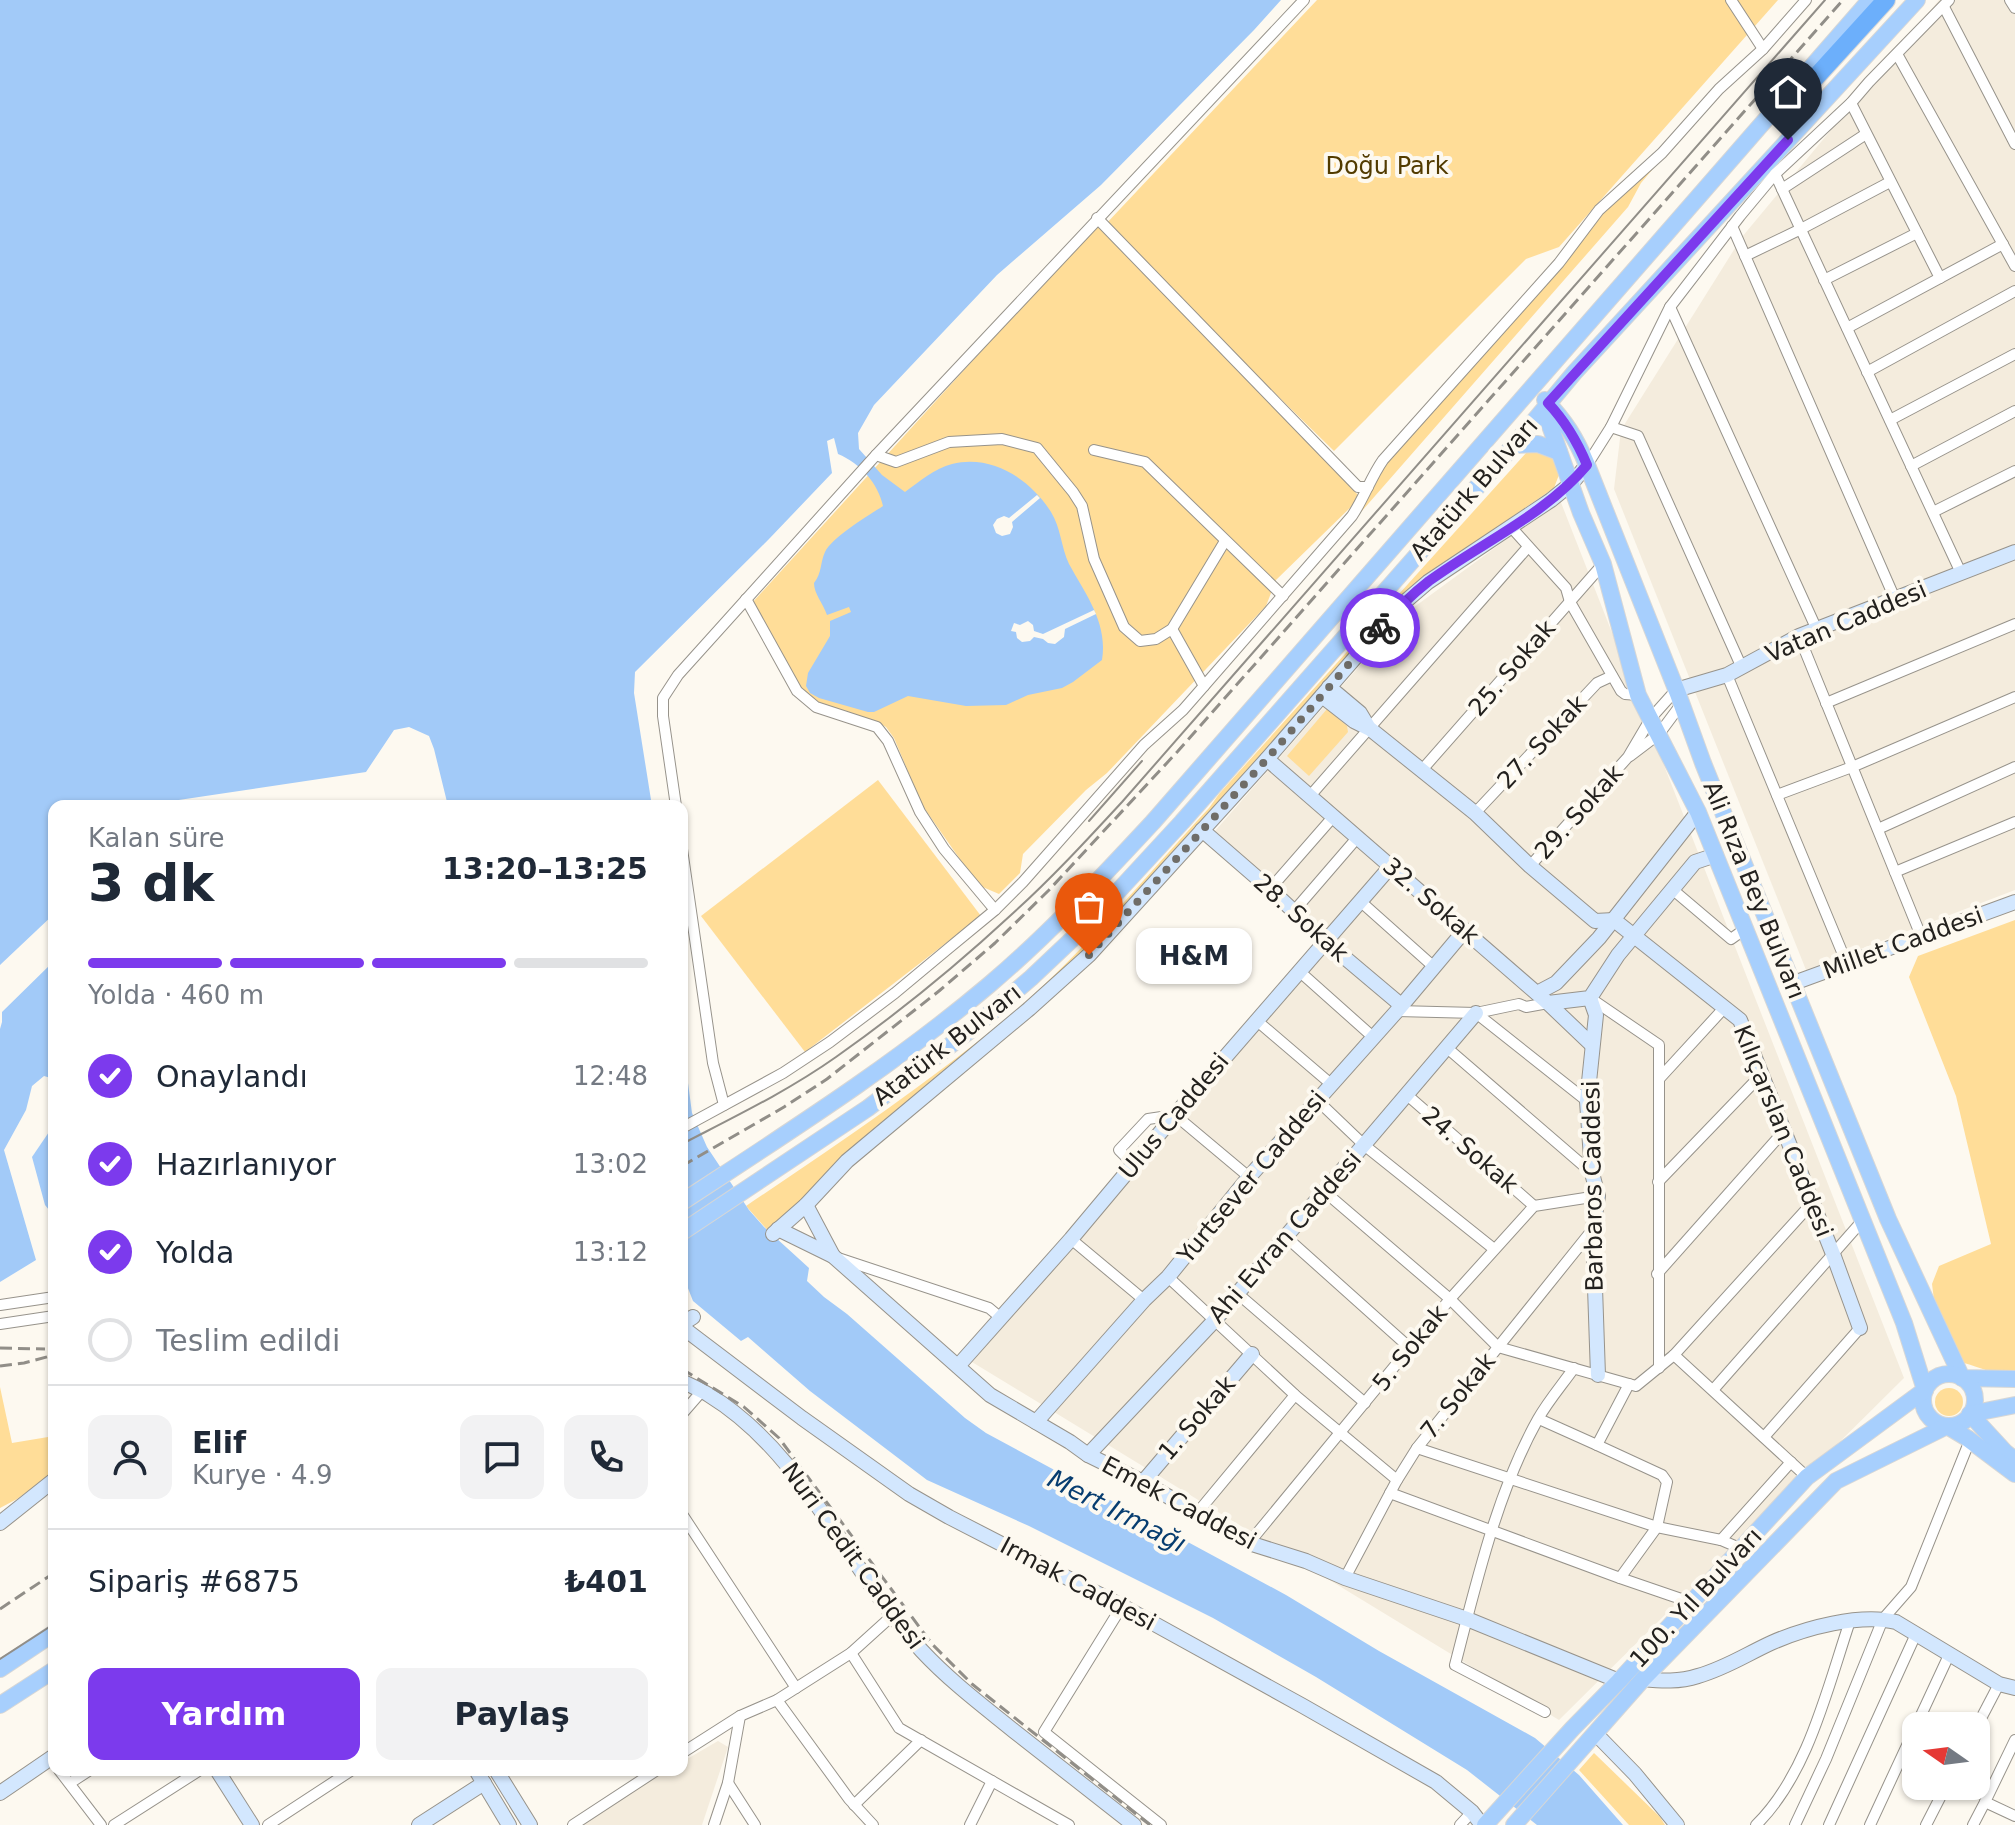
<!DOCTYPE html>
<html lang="tr">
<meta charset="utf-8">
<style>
:root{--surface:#fff;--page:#f2f2f3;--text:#1f2937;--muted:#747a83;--line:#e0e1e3;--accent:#7c3aed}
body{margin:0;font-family:"DejaVu Sans",sans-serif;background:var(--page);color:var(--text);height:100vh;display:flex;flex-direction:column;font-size:30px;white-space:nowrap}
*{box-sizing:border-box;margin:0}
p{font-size:26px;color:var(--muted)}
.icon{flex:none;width:44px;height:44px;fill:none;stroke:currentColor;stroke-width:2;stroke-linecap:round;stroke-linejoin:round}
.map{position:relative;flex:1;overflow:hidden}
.side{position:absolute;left:48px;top:800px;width:640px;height:976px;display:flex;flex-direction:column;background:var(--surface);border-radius:16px;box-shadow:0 2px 6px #0004}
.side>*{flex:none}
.needle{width:52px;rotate:284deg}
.tools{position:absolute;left:1902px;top:1712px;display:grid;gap:16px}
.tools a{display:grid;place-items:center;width:88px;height:88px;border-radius:16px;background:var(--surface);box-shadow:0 2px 6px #0004;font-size:40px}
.pin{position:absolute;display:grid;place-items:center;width:68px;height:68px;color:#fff;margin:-82px -34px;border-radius:50% 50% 50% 0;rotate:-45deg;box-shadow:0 0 8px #0007}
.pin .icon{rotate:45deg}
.courier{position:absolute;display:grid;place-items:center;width:80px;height:80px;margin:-40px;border:6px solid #7c3aed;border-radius:50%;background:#fff;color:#222;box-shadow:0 2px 10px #0007}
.bubble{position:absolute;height:56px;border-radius:16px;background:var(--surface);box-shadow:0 2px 6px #0004;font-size:26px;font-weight:700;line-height:56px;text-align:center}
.summary em{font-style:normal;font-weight:700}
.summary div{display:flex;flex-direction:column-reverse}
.summary{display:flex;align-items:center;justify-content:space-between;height:136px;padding:0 40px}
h1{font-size:52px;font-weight:700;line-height:60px}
.bar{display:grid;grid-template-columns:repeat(4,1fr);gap:12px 8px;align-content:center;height:96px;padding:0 40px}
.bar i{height:10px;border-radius:6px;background:var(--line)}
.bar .active{background:var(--accent)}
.bar p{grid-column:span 4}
.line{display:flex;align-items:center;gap:20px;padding:0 40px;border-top:2px solid var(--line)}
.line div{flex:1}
.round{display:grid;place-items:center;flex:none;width:84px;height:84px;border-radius:16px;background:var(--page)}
ol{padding:0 40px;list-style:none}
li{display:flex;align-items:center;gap:24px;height:88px}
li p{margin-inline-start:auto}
li .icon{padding:8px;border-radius:50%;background:var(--accent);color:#fff;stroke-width:4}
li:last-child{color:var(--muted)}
li i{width:44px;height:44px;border:4px solid var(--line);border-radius:50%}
.button{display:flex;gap:16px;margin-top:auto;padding:16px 40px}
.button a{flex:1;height:92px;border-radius:16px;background:var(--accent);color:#fff;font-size:32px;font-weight:700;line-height:92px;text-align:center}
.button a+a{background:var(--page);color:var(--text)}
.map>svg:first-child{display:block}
.built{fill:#f4ecdd}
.green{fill:#ffdd98}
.water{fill:#a2caf8}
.pier{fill:#fdf9f0}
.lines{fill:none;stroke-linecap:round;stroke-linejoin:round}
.street-casing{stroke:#97938b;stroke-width:12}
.secondary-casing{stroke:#97938b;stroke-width:16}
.primary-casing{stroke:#d7d7d6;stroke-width:18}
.highway-casing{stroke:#d7d7d6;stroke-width:20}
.street{stroke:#fff;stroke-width:10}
.secondary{stroke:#d3e7fe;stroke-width:14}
.primary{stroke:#a7cffd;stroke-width:16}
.highway{stroke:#6caffb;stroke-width:18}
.tram{stroke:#918e88;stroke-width:2}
.rail{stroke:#918e88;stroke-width:3;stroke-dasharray:12 6;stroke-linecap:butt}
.done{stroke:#6f6d68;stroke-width:8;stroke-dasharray:0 14.4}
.route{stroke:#7c3aed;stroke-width:10}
.labels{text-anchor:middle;stroke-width:8;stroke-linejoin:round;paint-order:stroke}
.park-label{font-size:24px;fill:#523b00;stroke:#fdf9f0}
.street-label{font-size:24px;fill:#23211e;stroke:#fdf9f0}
.water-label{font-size:26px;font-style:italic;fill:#073d70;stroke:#fdf9f0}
</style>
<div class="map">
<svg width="2015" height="1825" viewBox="0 0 2015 1825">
<rect width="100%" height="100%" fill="#fdf9f0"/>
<g class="built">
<path d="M1939,0H2015V890L1806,970L1614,489L1621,430L1742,237Z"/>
<path d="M1560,500L1904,1378L1559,1720L972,1362L1331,946L1208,839L1406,613Z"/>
<path d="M718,1741L728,1747L702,1825H583L606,1806L668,1770H682V1762Z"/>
</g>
<g class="green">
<path d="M1317,0H1778L1559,247L1526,259L1334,451L1104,226Z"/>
<path d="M1657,164L1641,183L1628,207L1361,512L1380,473L1387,463L1569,258L1603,212Z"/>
<path d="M1098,223L1358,495L1355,503L1276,580L1266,606L1107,773L1086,790L1023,854L1020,873L999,894L978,885L922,805L894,738L886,727L877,722L815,704L800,691L752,603Z"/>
<path d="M1535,450L1552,457L1560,472L1554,488L1414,584L1083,954L1011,1019L875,1128L770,1233L746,1206C835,1146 924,1086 1007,1018C1081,956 1143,879 1209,808L1219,794L1526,453Z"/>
<path d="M1327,709L1347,726L1348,732L1309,776L1287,756Z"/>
<path d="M878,780L981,916L805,1052L701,916Z"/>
<path d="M2015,920V1374C1995,1376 1983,1368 1964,1363L1935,1308L1932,1284L1939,1266L1991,1244L1956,1096L1909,977L1918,956Z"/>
<path d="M0,1387L12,1443L54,1436V1472L17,1499L0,1508Z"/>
<circle cx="1949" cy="1402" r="14"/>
<path d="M1594,1753L1660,1817L1665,1825H1629L1579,1770Z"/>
</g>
<g class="water">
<path d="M0,0H1281L1254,30L1101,185L997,275L874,405L858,433L859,449L882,475L905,492C919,482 935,468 952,464C992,454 1030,479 1051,512C1061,528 1061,547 1069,564C1086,595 1108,623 1102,660L1073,682L1062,688L1028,695L1006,705L966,706L908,696L874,712H868L819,698L810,693L806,686L808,673L830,636V621L851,612L849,607L827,615C823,603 814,594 814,583C822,573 820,563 825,552C832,537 868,516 883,506C878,483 860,463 838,454L834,438L827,441L832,473L769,539L635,672L634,693L652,806H448L434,749L429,736L409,727L394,730L366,772L172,801L167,806H54V914L0,965Z"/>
<path d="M54,961V1079L44,1076L32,1086L26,1110L4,1150L36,1260L0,1282V1029L2,1022V1012Z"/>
<path d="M682,1038L692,1113L707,1147L749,1210L764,1227L809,1268L807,1281L824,1297L847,1314L965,1418L986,1433L1286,1595L1379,1651L1535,1738L1579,1775L1623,1825H1537L1467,1770L1316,1677L1213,1618L1029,1526L927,1480L810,1391L748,1337L741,1341L693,1301L682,1273Z"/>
<path d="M54,1128V1216L45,1205L32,1157L49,1132Z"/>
</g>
<g class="pier">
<path d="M1037,495L1040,498L1012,522L1013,527L1010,534L1002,536L996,533L993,525L997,519L1004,516L1009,518Z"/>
<path d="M1094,610L1096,614L1065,629L1064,637L1055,644L1048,643L1043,639L1034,637L1030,641L1022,642L1017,638L1016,632L1011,631L1014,623L1020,625L1028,621L1033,625L1034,631L1043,634Z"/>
</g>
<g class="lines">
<g class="street-casing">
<g id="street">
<path d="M1731,0L1763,49"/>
<path d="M2010,0L2015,8"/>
<path d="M1944,7L2015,144"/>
<path d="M1897,54L2015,266"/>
<path d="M1851,103L1940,278"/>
<path d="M1775,174L1961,573"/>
<path d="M1782,189L1866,134"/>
<path d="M1097,218L1358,487H1368"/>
<path d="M1732,226L1895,599"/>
<path d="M1745,256L1801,229L1890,182"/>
<path d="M1824,280L1917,233"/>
<path d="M1670,307L1817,630"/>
<path d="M1847,328L2003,244"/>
<path d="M1867,372L2015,291"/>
<path d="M1890,420L2015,354"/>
<path d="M1611,427L1638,436L1742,668"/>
<path d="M1094,450L1145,462L1283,596"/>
<path d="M876,455L896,462L949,442L1002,439L1037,448L1073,492L1082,506L1094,559L1124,627L1140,641L1156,639L1172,629L1225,541"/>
<path d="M1587,465L1611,427L1670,307L1740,216L1775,174L1851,103L1869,82L1949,0"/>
<path d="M1911,466L2015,411"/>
<path d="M1933,512L2015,471"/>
<path d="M1511,527L1566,588L1570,602L1621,691L1625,694L1638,695"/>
<path d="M746,599L797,691L816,707L877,727L888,741L920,812L944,849L995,910"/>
<path d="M1172,629L1204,686"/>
<path d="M1799,636L1921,936"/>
<path d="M1727,675L1847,964"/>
<path d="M1826,703L2015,624"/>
<path d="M1630,756L1659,734L1682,703"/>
<path d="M1421,771L1603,564"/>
<path d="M1777,795L1852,767L2015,697"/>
<path d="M1310,796L1528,547"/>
<path d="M676,806L663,716V698L678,675L876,455L1304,0"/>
<path d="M1475,813L1597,683L1612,676"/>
<path d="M1878,829L2015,767"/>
<path d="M682,849L713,1063L724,1105"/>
<path d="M1530,866L1628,757L1651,718L1676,690"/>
<path d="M1895,872L2015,822"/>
<path d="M1270,889L1333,817"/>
<path d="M1672,889L1731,939L1745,929"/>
<path d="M1360,901L1434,967"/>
<path d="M1294,911L1357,838"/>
<path d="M1299,971L1373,1037"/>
<path d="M1590,998L1659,1045V1368"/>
<path d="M1397,1011L1476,1013L1519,1004L1526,1007L1548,1003"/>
<path d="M1476,1013L1587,1101"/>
<path d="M1256,1020L1331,1084"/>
<path d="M1446,1047L1592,1173"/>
<path d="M1659,1079L1725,1007"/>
<path d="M1406,1094L1534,1206"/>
<path d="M1317,1100L1364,1145L1494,1249"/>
<path d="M682,1128L783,1073L830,1042L895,993L949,948L995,910L1023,882L1144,745L1183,710L1204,686L1352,516C1364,498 1371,477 1383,460L1559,263L1599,210L1662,153L1719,89L1763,49L1806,0"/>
<path d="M1133,1164L1119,1150L1148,1119L1175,1115L1249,1177"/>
<path d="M1658,1182L1762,1074"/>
<path d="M1325,1192L1450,1299L1498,1347L1636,1386L1674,1355L1812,1203"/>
<path d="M1286,1237L1410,1348"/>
<path d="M1071,1239L1144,1300"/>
<path d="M838,1258L989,1308L1001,1318"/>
<path d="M1657,1274L1784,1131"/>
<path d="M1168,1277L1295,1395L1397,1480"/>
<path d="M1237,1293L1365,1403"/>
<path d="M0,1305L54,1297"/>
<path d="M0,1324L54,1316"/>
<path d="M1674,1355L1807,1477"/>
<path d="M1713,1390L1863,1220"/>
<path d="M682,1414L702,1391"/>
<path d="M1539,1419L1597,1445"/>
<path d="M1764,1437L1860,1328"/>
<path d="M1417,1448L1657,1527L1721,1540L1742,1549"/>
<path d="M1390,1493L1620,1578L1690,1602"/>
<path d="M1198,1512L1295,1395"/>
<path d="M682,1514L796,1688"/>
<path d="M1721,1540L1791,1462"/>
<path d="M1249,1543L1450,1299L1534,1206L1598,1196"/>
<path d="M1345,1578L1397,1480L1417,1448L1593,1229"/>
<path d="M1620,1578L1657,1527L1667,1482L1662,1475L1597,1445L1629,1384"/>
<path d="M1122,1606L1044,1732L1161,1825"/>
<path d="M851,1653L899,1728L1069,1825"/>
<path d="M777,1700L849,1799L873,1825"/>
<path d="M1545,1712L1455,1665C1476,1584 1497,1492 1538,1419C1548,1401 1562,1385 1574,1368"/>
<path d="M1916,1726L1949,1655"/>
<path d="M1976,1728L1999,1684"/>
<path d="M2015,1740L1985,1802L2015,1816"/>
<path d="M682,1753L740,1716L777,1700L851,1653L893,1615"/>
<path d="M59,1770L101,1825"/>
<path d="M70,1783L90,1770"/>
<path d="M728,1783L755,1825"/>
<path d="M854,1805L921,1740"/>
<path d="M114,1825L200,1770"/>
<path d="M268,1825L352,1770"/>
<path d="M573,1825L657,1770"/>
<path d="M714,1825L728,1783L740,1716"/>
<path d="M970,1825L992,1781"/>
<path d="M1460,1825L1472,1812"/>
<path d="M1756,1825C1808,1774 1827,1689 1850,1621"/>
<path d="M1795,1825L1826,1759L1883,1619L1911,1587L1970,1440"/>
<path d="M1829,1825L1916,1634"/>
<path d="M1870,1825L1916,1726"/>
<path d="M1926,1825L1946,1786"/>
<path d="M1973,1825L1985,1802"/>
</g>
</g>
<g class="secondary-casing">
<g id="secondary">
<path d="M1329,687L1360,713L1369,728L1475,813L1530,866L1595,921L1614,920L1740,1020L1833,1254L1860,1328"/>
<path d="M1676,690L1727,675L1799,636L2015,552"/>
<path d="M1322,696L1354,721L1368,728"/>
<path d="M1267,759L1548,1003L1592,1045"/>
<path d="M1202,830L1270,889L1331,946L1401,1005"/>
<path d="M1791,984L2015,902"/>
<path d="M1537,993L1556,983L1599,938L1698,812"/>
<path d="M1590,998L1596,1015L1587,1101L1592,1173L1598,1196L1593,1229L1598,1375"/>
<path d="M1548,1003L1590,998L1618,955L1695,862L1716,855"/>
<path d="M806,1205L833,1256"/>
<path d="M778,1229L833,1256L990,1395L1070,1442L1088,1455L1143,1482L1249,1543L1306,1561L1345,1578L1467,1619L1619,1681"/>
<path d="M773,1234L806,1205L847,1161L1029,1009L1089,955L1267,759L1400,606L1428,582L1551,500L1572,483L1587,465"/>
<path d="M682,1324L693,1317"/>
<path d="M682,1327L802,1418L909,1494L949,1517L1122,1606L1303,1706L1436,1782L1472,1812L1482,1825"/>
<path d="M958,1366L1071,1239L1175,1115L1391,866"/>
<path d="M682,1381C691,1386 701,1390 709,1395C807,1455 847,1570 922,1651C950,1681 982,1705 1014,1731C1054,1762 1094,1794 1134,1825"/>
<path d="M1036,1422L1144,1300L1168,1277L1249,1177L1397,1011L1465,930"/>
<path d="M1088,1455L1214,1321L1476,1013"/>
<path d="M1143,1482L1252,1354"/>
<path d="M0,1523L54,1480"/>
<path d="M1643,1679C1662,1681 1679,1682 1698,1676C1726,1668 1745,1655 1771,1643C1805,1628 1860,1613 1896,1622L1999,1684L2015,1688"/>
<path d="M1595,1733L1635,1774L1677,1825"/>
<path d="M217,1770L252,1825"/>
<path d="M476,1770L509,1825"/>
<path d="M496,1770L530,1825"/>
<path d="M0,1793L54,1756"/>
<path d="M419,1825L484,1783"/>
</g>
</g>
<g class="primary-casing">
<g id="primary">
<path d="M1545,400C1565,421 1576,438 1587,465L1678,694L1703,763L1888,1219L1962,1378L2015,1379"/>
<path d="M1514,445L1538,444L1559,452"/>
<path d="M682,1202C787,1133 893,1066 989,985C1048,935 1100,879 1153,822L1870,0"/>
<path d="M682,1232L868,1108L973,1028L1031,978L1085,927L1182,822L1514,445L1574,373L1917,0"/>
<circle cx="1949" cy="1400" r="26"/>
<path d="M1970,1414L2005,1452L2015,1460"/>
<path d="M1970,1414L2015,1405"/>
<path d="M0,1669L54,1633"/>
<path d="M0,1705L54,1670"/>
<path d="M1485,1825L1572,1729L1619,1681L1807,1477L1925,1390L1904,1323L1698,812L1638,695L1603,564L1581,513L1549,423L1548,403"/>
<path d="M1514,1825L1643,1679L1836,1481L1947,1426L1967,1438L2015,1474"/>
</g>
</g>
<g class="highway-casing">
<path id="highway" d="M1779,106L1815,78L1886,0"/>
</g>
<use href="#street" class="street"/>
<use href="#secondary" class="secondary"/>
<use href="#primary" class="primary"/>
<use href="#highway" class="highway"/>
<g class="tram">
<path d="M1089,821L1142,761"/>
<path d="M682,1144C734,1117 788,1091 836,1057C897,1014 956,966 1011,915C1050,880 1086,841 1122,802L1825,0"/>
<path d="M0,1659L54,1624"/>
</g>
<g class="rail">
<path d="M682,1166L784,1107L827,1079L939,991L995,943L1049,890L1178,751L1843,0"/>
<path d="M0,1348L45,1349"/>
<path d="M0,1366L24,1363L54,1355"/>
<path d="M682,1369L744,1407L779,1438L932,1644L972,1684L1150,1825"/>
<path d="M0,1609L54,1573"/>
</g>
</g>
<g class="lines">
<path class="done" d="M1089,955L1267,759L1380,628"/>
<path class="route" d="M1380,628C1395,611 1411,595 1429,581C1481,543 1545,515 1587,465C1577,441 1566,422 1548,403L1788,140"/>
</g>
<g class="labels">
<g class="park-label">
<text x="1387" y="174">Doğu Park</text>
</g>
<g class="street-label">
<text transform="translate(1474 489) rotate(-49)" y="8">Atatürk Bulvarı</text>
<text transform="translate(1846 622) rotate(-23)" y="8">Vatan Caddesi</text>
<text transform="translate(1512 668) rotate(-49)" y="8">25. Sokak</text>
<text transform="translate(1542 742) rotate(-47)" y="8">27. Sokak</text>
<text transform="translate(1579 812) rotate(-48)" y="8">29. Sokak</text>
<text transform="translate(1754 890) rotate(68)" y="8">Ali Rıza Bey Bulvarı</text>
<text transform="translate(1431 901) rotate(41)" y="8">32. Sokak</text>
<text transform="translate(1301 918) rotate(42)" y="8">28. Sokak</text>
<text transform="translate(1903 943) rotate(-20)" y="8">Millet Caddesi</text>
<text transform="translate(947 1045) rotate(-38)" y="8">Atatürk Bulvarı</text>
<text transform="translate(1174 1116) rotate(-50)" y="8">Ulus Caddesi</text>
<text transform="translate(1783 1131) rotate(68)" y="8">Kılıçarslan Caddesi</text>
<text transform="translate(1470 1150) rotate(41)" y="8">24. Sokak</text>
<text transform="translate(1252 1177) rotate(-50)" y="8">Yurtsever Caddesi</text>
<text transform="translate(1593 1186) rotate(-91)" y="8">Barbaros Caddesi</text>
<text transform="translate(1285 1237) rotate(-49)" y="8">Ahi Evran Caddesi</text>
<text transform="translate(1410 1348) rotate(-51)" y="8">5. Sokak</text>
<text transform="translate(1458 1396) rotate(-51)" y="8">7. Sokak</text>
<text transform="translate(1197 1418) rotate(-49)" y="8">1. Sokak</text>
<text transform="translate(1179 1503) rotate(28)" y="8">Emek Caddesi</text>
<text transform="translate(853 1556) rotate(54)" y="8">Nuri Cedit Caddesi</text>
<text transform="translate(1078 1584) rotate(28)" y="8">Irmak Caddesi</text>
<text transform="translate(1696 1598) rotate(-47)" y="8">100. Yıl Bulvarı</text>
</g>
<g class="water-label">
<text transform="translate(1117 1511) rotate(27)" y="9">Mert Irmağı</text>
</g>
</g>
</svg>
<div class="tools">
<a><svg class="needle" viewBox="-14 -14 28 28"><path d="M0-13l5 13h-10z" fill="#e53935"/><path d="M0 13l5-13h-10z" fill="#747a83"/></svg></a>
</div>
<div class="pin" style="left:1089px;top:955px;background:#ea580c"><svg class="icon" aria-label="bag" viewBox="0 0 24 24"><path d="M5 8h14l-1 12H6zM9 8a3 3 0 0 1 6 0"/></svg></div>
<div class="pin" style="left:1788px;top:140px;background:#1f2937"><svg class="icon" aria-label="home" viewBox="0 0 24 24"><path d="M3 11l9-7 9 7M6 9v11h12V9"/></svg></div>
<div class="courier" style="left:1380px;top:628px"><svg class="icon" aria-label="bike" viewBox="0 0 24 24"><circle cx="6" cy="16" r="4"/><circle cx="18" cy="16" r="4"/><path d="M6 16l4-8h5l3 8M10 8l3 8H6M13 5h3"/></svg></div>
<div class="bubble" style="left:1136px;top:928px;width:116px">H&amp;M</div>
<section class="side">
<div class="summary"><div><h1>3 dk</h1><p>Kalan süre</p></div><em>13:20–13:25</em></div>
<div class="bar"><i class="active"></i><i class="active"></i><i class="active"></i><i></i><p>Yolda · 460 m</p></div>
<ol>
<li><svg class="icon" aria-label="check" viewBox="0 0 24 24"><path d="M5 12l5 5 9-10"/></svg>Onaylandı<p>12:48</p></li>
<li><svg class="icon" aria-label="check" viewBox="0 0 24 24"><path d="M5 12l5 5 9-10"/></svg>Hazırlanıyor<p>13:02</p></li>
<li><svg class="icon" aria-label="check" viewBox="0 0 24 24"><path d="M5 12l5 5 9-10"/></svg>Yolda<p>13:12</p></li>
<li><i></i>Teslim edildi</li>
</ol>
<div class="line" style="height:144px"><a class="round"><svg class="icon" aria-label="person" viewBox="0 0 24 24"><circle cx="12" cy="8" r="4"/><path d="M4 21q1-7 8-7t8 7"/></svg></a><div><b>Elif</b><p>Kurye · 4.9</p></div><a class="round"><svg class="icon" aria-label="chat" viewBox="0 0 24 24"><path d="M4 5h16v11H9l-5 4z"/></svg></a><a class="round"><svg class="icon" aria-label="phone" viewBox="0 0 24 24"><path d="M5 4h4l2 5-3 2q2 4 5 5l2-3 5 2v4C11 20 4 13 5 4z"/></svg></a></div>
<div class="line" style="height:104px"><div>Sipariş #6875</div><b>₺401</b></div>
<div class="button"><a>Yardım</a><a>Paylaş</a></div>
</section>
</div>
